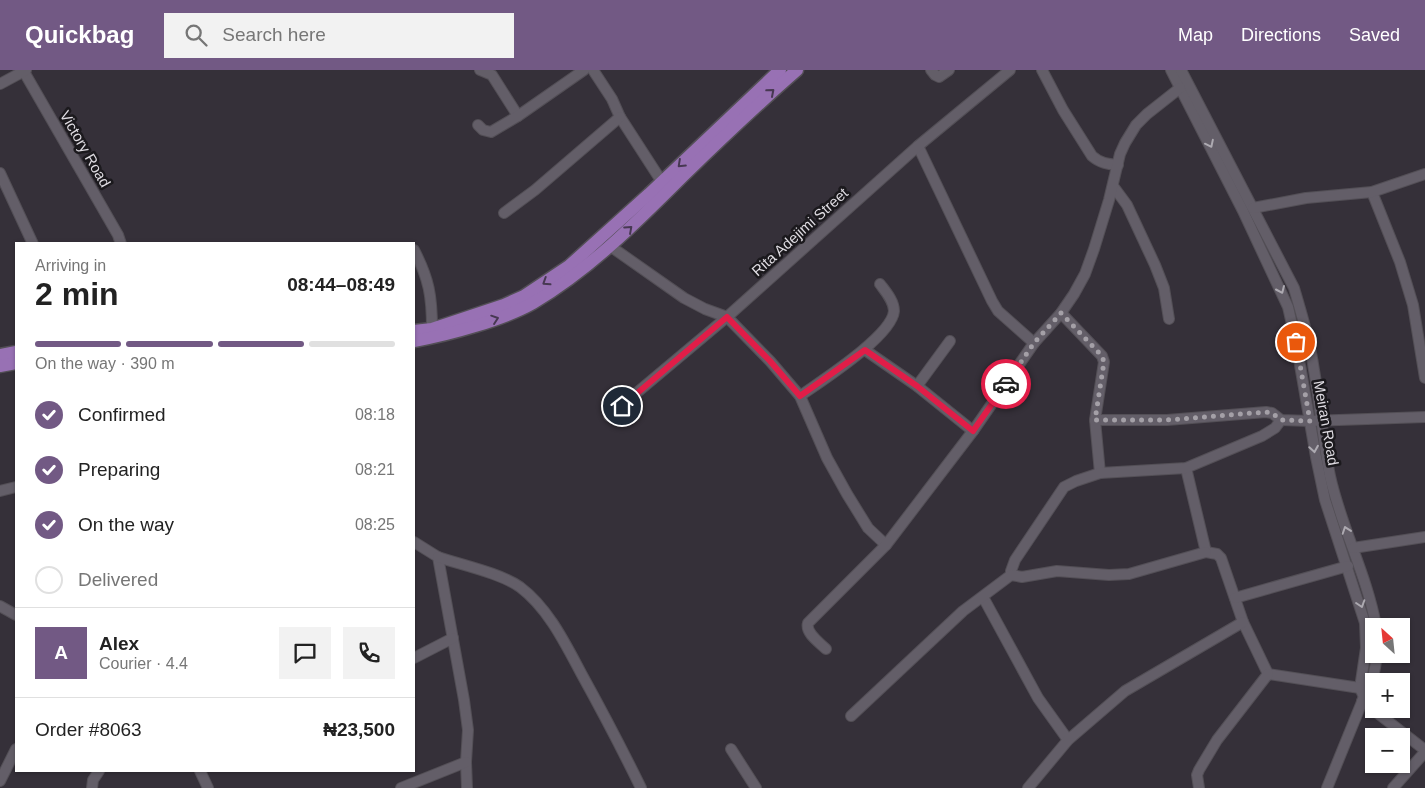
<!DOCTYPE html>
<meta charset="utf-8">
<style>
:root{--surface:#fff;--page:#f2f2f2;--text:#222;--muted:#767676;--line:#e0e0e0;--accent:#725984}
body{margin:0;font-family:Arial,sans-serif;background:var(--page);color:var(--text);height:100vh;display:flex;flex-direction:column;font-size:19px;white-space:nowrap}
*{box-sizing:border-box;margin:0}
p{font-size:16px;color:var(--muted)}
.icon{flex:none;width:28px;height:28px;fill:none;stroke:currentColor;stroke-width:2;stroke-linecap:round;stroke-linejoin:round}
.map{position:relative;flex:1;overflow:hidden}
.panel{position:absolute;left:15px;top:172px;width:400px;height:530px;display:flex;flex-direction:column;background:var(--surface);border-radius:0px;box-shadow:0 1px 4px #0004}
.panel>*{flex:none}
.needle{width:32px;rotate:333deg}
.controls{position:absolute;left:1365px;top:548px;display:grid;gap:10px}
.controls a{display:grid;place-items:center;width:45px;height:45px;border-radius:0px;background:var(--surface);box-shadow:0 1px 4px #0004;font-size:25px}
.pin{position:absolute;display:grid;place-items:center;width:42px;height:42px;color:#fff;margin:-21px;border:2px solid #fff;border-radius:50%;box-shadow:0 1px 5px #0007}
.courier{position:absolute;display:grid;place-items:center;width:50px;height:50px;margin:-25px;border:4px solid #e11d48;border-radius:50%;background:#fff;color:#222;box-shadow:0 1px 6px #0007}
.overview em{font-style:normal;font-weight:800}
.overview div{display:flex;flex-direction:column-reverse}
.overview{display:flex;align-items:center;justify-content:space-between;height:85px;padding:0 20px}
h1{font-size:32px;font-weight:800;line-height:38px}
.bar{display:grid;grid-template-columns:repeat(4,1fr);gap:8px 5px;align-content:center;height:60px;padding:0 20px}
.bar i{height:6px;border-radius:4px;background:var(--line)}
.bar .active{background:var(--accent)}
.bar p{grid-column:span 4}
.line{display:flex;align-items:center;gap:12px;padding:0 20px;border-top:1px solid var(--line)}
.line div{flex:1}
.round{display:grid;place-items:center;flex:none;width:52px;height:52px;border-radius:0px;background:var(--page)}
ol{padding:0 20px;list-style:none}
li{display:flex;align-items:center;gap:15px;height:55px}
li p{margin-inline-start:auto}
li .icon{padding:5px;border-radius:50%;background:var(--accent);color:#fff;stroke-width:4}
li:last-child{color:var(--muted)}
li i{width:28px;height:28px;border:2px solid var(--line);border-radius:50%}
header{display:flex;align-items:center;gap:30px;box-sizing:border-box;height:70px;padding:0 25px;background:var(--accent);color:#fff}
header strong{font-size:24px}
nav{display:flex;gap:28px;margin-inline-start:auto;font-size:18px}
.search{width:350px;height:45px;background:var(--page);display:flex;align-items:center;gap:12px;box-sizing:border-box;padding:0 18px;border-radius:0px;color:var(--muted);font-size:19px}
.map>svg:first-child{display:block}
.lines{fill:none;stroke-linecap:round;stroke-linejoin:round}
.minor-casing{stroke:#534f56;stroke-width:12}
.major-casing{stroke:#534f56;stroke-width:15}
.minor{stroke:#635e68;stroke-width:10}
.major{stroke:#9871b4;stroke-width:12}
.oneway{stroke:#473852}
.oneway2{stroke:#adaab1}
.done{stroke:#a4a0a7;stroke-width:5;stroke-dasharray:0 9}
.route{stroke:#e11d48;stroke-width:6}
.labels{text-anchor:middle;stroke-width:5;stroke-linejoin:round;paint-order:stroke}
.street-label{font-size:15px;fill:#dfdce2;stroke:#1b191d}
</style>
<header>
<strong>Quickbag</strong>
<div class="search"><svg class="icon" aria-label="search" viewBox="0 0 24 24"><circle cx="10" cy="10" r="6"/><path d="M15 15l6 6"/></svg>Search here</div>
<nav><a>Map</a><a>Directions</a><a>Saved</a></nav>
</header>
<div class="map">
<svg width="1425" height="718" viewBox="0 0 1425 718">
<rect width="100%" height="100%" fill="#353039"/>
<g class="lines">
<g class="minor-casing">
<g id="minor">
<path d="M23,0L118,165L121,174"/>
<path d="M480,0L492,5L518,46"/>
<path d="M593,0L612,29L620,47L662,112"/>
<path d="M931,0L935,5L939,7L949,0"/>
<path d="M1042,0L1063,40L1092,86C1100,93 1107,94 1118,95"/>
<path d="M1171,0L1243,141L1288,237L1296,272L1316,387L1325,430L1365,553L1366,578L1360,618L1364,627"/>
<path d="M1181,0L1294,218C1302,245 1310,272 1314,300C1320,335 1323,371 1330,406C1341,457 1367,505 1376,556"/>
<path d="M0,14L26,0"/>
<path d="M478,55L483,60L491,62L518,46L584,0"/>
<path d="M918,76L992,231L998,241L1034,273"/>
<path d="M0,103L33,174"/>
<path d="M1113,116L1127,135L1155,195L1164,218L1169,249"/>
<path d="M1372,122L1400,192L1413,235L1425,308"/>
<path d="M1253,138L1306,128L1372,122L1425,104"/>
<path d="M504,143L535,120L620,47"/>
<path d="M610,176L684,228L705,239L727,247L770,291L800,326L827,388L847,424L868,458L886,475"/>
<path d="M414,180C429,209 432,226 432,259"/>
<path d="M1061,243L1102,286L1104,292L1095,350H1167L1266,342L1272,343L1281,350L1310,351L1425,347"/>
<path d="M865,280L917,316L973,361"/>
<path d="M917,316L950,271"/>
<path d="M800,326C821,311 892,266 894,241C894,231 886,222 880,214"/>
<path d="M609,346L727,247L918,76L1010,0"/>
<path d="M1095,350L1100,403"/>
<path d="M1186,398L1206,482L1217,484L1221,488L1243,552L1268,604"/>
<path d="M0,421L16,417"/>
<path d="M414,472L438,487L464,630L468,660L466,692L467,718"/>
<path d="M1353,478L1425,467"/>
<path d="M438,487C462,495 500,503 520,517C548,538 565,573 581,603C602,641 622,679 641,718"/>
<path d="M1011,505V501L1015,490L1064,417L1076,411L1100,403L1186,398L1262,366L1275,358L1281,350"/>
<path d="M983,527L1038,628L1068,670"/>
<path d="M1235,528L1348,496"/>
<path d="M0,536L16,545"/>
<path d="M826,579C819,572 805,563 808,553L886,475L973,361L1034,273L1061,243L1074,224L1085,204L1094,179L1109,130L1120,84L1125,73L1136,55L1147,44L1180,18"/>
<path d="M414,588L453,568"/>
<path d="M1268,604L1360,618"/>
<path d="M1362,631L1425,680"/>
<path d="M851,646L963,541L1011,505L1022,507L1057,501L1109,505L1129,504L1206,482"/>
<path d="M731,679L756,718"/>
<path d="M200,701L208,718"/>
<path d="M0,711L16,679"/>
<path d="M92,718L93,710L99,701"/>
<path d="M401,718L466,692"/>
<path d="M1028,718L1068,670L1125,621L1243,552"/>
<path d="M1199,718L1197,705L1199,700L1217,670L1268,604"/>
<path d="M1327,718L1364,627C1373,613 1375,600 1377,584"/>
<path d="M1393,718L1425,682"/>
</g>
</g>
<g class="major-casing">
<g id="major">
<path d="M414,261L432,259L504,235L524,226L569,196L649,124L780,0"/>
<path d="M414,271C448,265 503,250 533,233C589,200 637,152 683,106C720,70 758,34 797,0"/>
<path d="M0,285L16,282"/>
<path d="M0,296L16,293"/>
</g>
</g>
<use href="#minor" class="minor"/>
<use href="#major" class="major"/>
</g>
<defs><path id="oneway-chevron" d="M-2-3.5L2.5 0L-2 3.5" fill="none" stroke-width="1.6" stroke-linecap="round" stroke-linejoin="round" transform="scale(1.25)"/></defs>
<g class="oneway">
<use href="#oneway-chevron" transform="translate(771 22) rotate(-41)"/>
<use href="#oneway-chevron" transform="translate(681 94) rotate(137)"/>
<use href="#oneway-chevron" transform="translate(629 159) rotate(-42)"/>
<use href="#oneway-chevron" transform="translate(546 212) rotate(147)"/>
<use href="#oneway-chevron" transform="translate(495 249) rotate(-19)"/>
</g>
<g class="oneway2">
<use href="#oneway-chevron" transform="translate(1210 74) rotate(64)"/>
<use href="#oneway-chevron" transform="translate(1281 220) rotate(66)"/>
<use href="#oneway-chevron" transform="translate(1314 379) rotate(81)"/>
<use href="#oneway-chevron" transform="translate(1346 460) rotate(-109)"/>
<use href="#oneway-chevron" transform="translate(1361 534) rotate(72)"/>
</g>
<g class="lines">
<path class="done" d="M1006,314L1034,273L1061,243L1102,286L1104,292L1095,350H1167L1266,342L1272,343L1281,350L1310,351L1296,272"/>
<path class="route" d="M622,336L727,247L770,291L800,326L865,280L917,316L973,361L1006,314"/>
</g>
<g class="labels">
<g class="street-label">
<text transform="translate(85 79) rotate(60)" y="5">Victory Road</text>
<text transform="translate(800 162) rotate(-42)" y="5">Rita Adejimi Street</text>
<text transform="translate(1326 353) rotate(80)" y="5">Meiran Road</text>
</g>
</g>
</svg>
<div class="controls">
<a><svg class="needle" viewBox="-14 -14 28 28"><path d="M0-13l5 13h-10z" fill="#e53935"/><path d="M0 13l5-13h-10z" fill="#767676"/></svg></a>
<a>+</a>
<a>−</a>
</div>
<div class="pin" style="left:1296px;top:272px;background:#ea580c"><svg class="icon" aria-label="bag" viewBox="0 0 24 24"><path d="M5 8h14l-1 12H6zM9 8a3 3 0 0 1 6 0"/></svg></div>
<div class="pin" style="left:622px;top:336px;background:#1f2937"><svg class="icon" aria-label="home" viewBox="0 0 24 24"><path d="M3 11l9-7 9 7M6 9v11h12V9"/></svg></div>
<div class="courier" style="left:1006px;top:314px"><svg class="icon" aria-label="car" viewBox="0 0 24 24"><path d="M5 17H2v-5l4-1 3-4h7l3 4 3 1v5h-3M9 17h6M6 11h13"/><circle cx="7" cy="17" r="2"/><circle cx="17" cy="17" r="2"/></svg></div>
<section class="panel">
<div class="overview"><div><h1>2 min</h1><p>Arriving in</p></div><em>08:44–08:49</em></div>
<div class="bar"><i class="active"></i><i class="active"></i><i class="active"></i><i></i><p>On the way · 390 m</p></div>
<ol>
<li><svg class="icon" aria-label="check" viewBox="0 0 24 24"><path d="M5 12l5 5 9-10"/></svg>Confirmed<p>08:18</p></li>
<li><svg class="icon" aria-label="check" viewBox="0 0 24 24"><path d="M5 12l5 5 9-10"/></svg>Preparing<p>08:21</p></li>
<li><svg class="icon" aria-label="check" viewBox="0 0 24 24"><path d="M5 12l5 5 9-10"/></svg>On the way<p>08:25</p></li>
<li><i></i>Delivered</li>
</ol>
<div class="line" style="height:90px"><b class="round" style="background:var(--accent);color:#fff">A</b><div><b>Alex</b><p>Courier · 4.4</p></div><a class="round"><svg class="icon" aria-label="chat" viewBox="0 0 24 24"><path d="M4 5h16v11H9l-5 4z"/></svg></a><a class="round"><svg class="icon" aria-label="phone" viewBox="0 0 24 24"><path d="M5 4h4l2 5-3 2q2 4 5 5l2-3 5 2v4C11 20 4 13 5 4z"/></svg></a></div>
<div class="line" style="height:65px"><div>Order #8063</div><b>₦23,500</b></div>
</section>
</div>
